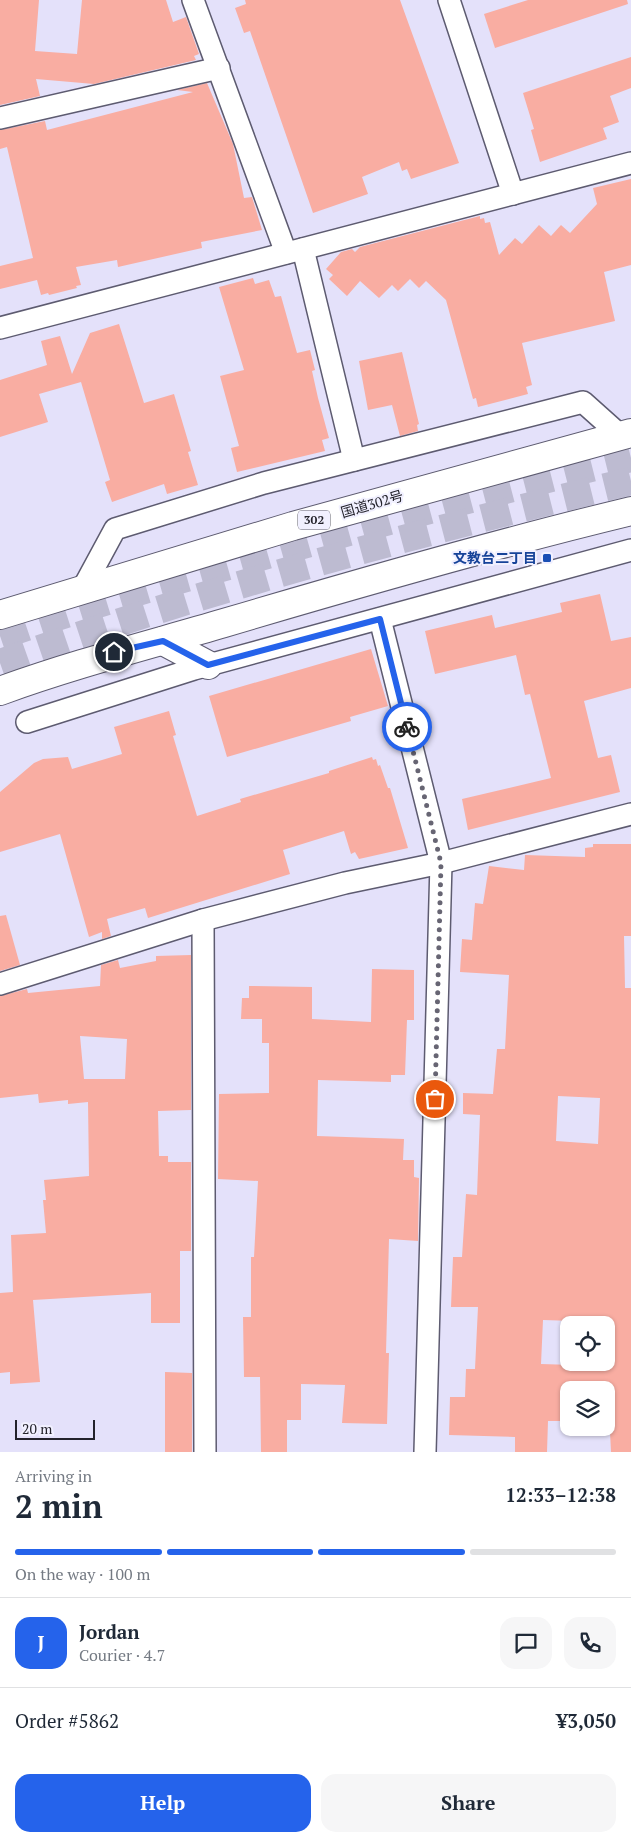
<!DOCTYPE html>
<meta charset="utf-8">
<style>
:root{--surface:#fff;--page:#f6f6f7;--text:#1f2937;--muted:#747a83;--line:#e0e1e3;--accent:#2563eb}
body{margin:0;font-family:"PT Serif","Noto Sans JP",serif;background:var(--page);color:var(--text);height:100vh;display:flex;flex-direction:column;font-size:19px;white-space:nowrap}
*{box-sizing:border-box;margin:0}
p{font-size:16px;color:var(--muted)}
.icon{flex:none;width:28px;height:28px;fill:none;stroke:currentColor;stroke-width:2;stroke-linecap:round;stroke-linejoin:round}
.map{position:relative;height:1452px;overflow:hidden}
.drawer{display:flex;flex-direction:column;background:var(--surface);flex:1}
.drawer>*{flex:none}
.controls{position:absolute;left:560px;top:1316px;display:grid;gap:10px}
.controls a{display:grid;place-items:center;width:55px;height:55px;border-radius:10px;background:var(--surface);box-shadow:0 1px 4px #0004;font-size:25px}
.scale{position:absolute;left:15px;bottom:12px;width:80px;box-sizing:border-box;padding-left:5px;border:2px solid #23222b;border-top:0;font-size:14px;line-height:18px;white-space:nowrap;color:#23222b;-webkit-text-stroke:4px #f1f0ff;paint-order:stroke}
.pin{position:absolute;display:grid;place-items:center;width:42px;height:42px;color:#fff;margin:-21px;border:2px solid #fff;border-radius:50%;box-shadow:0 1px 5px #0007}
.courier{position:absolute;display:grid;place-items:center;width:50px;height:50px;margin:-25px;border:4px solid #2563eb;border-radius:50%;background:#fff;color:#222;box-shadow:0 1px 6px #0007}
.headline em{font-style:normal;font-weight:700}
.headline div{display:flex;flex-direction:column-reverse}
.headline{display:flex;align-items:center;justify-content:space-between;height:85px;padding:0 15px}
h1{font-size:32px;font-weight:700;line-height:38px}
.bar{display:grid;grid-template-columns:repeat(4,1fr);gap:8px 5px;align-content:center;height:60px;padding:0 15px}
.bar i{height:6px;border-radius:4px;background:var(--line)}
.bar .on{background:var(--accent)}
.bar p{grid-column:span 4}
.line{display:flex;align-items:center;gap:12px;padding:0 15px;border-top:1px solid var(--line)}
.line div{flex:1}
.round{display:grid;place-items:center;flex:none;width:52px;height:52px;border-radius:15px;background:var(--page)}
.action{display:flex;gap:10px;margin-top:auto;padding:10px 15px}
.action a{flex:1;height:58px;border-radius:15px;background:var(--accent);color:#fff;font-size:20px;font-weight:700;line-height:58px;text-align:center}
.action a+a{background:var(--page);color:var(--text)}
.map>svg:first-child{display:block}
.building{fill:#f9ada2;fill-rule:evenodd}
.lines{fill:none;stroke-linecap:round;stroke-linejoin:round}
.highway-tunnel{stroke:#bdbbd1;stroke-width:28;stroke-dasharray:28 14;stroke-linecap:butt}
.street-casing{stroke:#5d5b70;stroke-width:24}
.highway-casing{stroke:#5d5b70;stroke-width:30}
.street{stroke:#fff;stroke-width:21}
.highway{stroke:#fff;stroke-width:28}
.done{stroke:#676573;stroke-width:5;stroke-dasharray:0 9}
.route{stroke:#2563eb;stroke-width:6}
.transit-dot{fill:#1a4fb4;stroke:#f1f0ff;stroke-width:2}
.labels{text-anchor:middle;stroke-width:4;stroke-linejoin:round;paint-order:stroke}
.shield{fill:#f1f0ff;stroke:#61606b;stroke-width:1}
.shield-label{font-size:12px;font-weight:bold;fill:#23222b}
.street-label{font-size:14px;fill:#23222b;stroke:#f1f0ff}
.transit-label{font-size:14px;font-weight:bold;fill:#164399;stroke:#f1f0ff;text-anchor:end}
</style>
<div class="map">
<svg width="631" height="1452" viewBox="0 0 631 1452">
<rect width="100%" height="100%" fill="#e4e1fa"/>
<g class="building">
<path d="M0,0H39L35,51L77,54L82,0H166L173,22L186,17L199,54L194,56L196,60L94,84L36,79L40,96L0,105Z"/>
<path d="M245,0H400L459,163L411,179L407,169L402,171L399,162L362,177L368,194L313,213L250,31L244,33L235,8L246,4Z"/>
<path d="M528,0H627L628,4L495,48L484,14Z"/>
<path d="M631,57V88L610,96L619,122L603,128L607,139L540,162L531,130L534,129L523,93Z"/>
<path d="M207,83L233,144L244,198L252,197L262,230L201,242L202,248L118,267L117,260L76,267L81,285L76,286L77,288L49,295L48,293L41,295L37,280L0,289V266L33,258L7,147L0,149V130L45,121L47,130L193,92L177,90Z"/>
<path d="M631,179V265L604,272L615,321L522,343L532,385L526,387L528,394L478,407L476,398L473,399L446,300L426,281L419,288L410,279L398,291L392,285L379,298L360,281L347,296L329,279L333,275L326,269L341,252L352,249L355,252L360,247L480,216V219L484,218L485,223L490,222L499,255L515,238L522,244L539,225L551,236L561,225L570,233L597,204L593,188Z"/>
<path d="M253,278L255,284L269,280L275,297L281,296L297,353L310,350L315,370L312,371L318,398L329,438L322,440L325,451L237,472L231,448L239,446L220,376L244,370L219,287Z"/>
<path d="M119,324L144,403L174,394L191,451L188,452L198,485L167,494L164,484L112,502L105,482L110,480L81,382L39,394L48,422L0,437V380L47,365L41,341L60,336L72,374L90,333Z"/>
<path d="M402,352L419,424L417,425L418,431L400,436L392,405L368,410L359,361Z"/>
<path d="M600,594L611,641L631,637V688L584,701L598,758L611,755L620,792L468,830L462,799L551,778L530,694L525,695L516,655L435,674L425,631L492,615L495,628L562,612L560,603Z"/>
<path d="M371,649L388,706L350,717L351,721L227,757L209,696Z"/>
<path d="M169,711L176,735L173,736L197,816L241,802L240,799L329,773V771L372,757L373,760L376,759L378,766L380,765L388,788H390L408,848L359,859L355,852L351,854L344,831L283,850L290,874L148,918L145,908L107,919L111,936L102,939V932L89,937L60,834L0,852V792L34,763L43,759L68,757L72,769L122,754L114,727Z"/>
<path d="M593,844H631V936H624L625,988H631V1452H611L608,1390H569V1421H548L547,1452H515V1437L449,1435L450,1397H465L466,1369H475L478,1307H451L453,1257H462L466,1194L477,1195L480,1115L463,1114V1093L493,1094L497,1049H505L509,975L460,972L462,939L472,940L475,903L483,904L489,866L524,870L525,855L585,857V848L593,847ZM558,1096L600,1098L598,1144L556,1141ZM543,1320L606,1322L605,1366L541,1364Z"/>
<path d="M6,915L20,965L0,971V916Z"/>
<path d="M191,955V1110L158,1111L159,1156H168V1162H191V1251H180V1323H151V1293L33,1300L40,1382L10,1384V1372L0,1373V1293L13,1292L11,1235L46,1233L43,1200H46L44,1180L89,1176L88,1102L68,1104V1100L39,1103L38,1094L0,1098V996L27,989L28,993L100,986L101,965L118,960L120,968L156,961V956ZM80,1036L127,1039L125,1079H84Z"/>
<path d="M372,969L414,970V1020H407L405,1075H391V1082L318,1080L317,1136L404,1139L403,1160H414V1177L419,1178L418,1241L389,1239L386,1353H389L387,1424L342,1423L345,1385L301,1384V1420H287V1452H261L260,1377H244L243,1317H251V1257H254L258,1181L218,1179L219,1094L269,1093V1043H262V1019H241L242,998H249V986L312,987V1019L371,1022Z"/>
<path d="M165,1372L192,1373V1452H165Z"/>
</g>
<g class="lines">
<g class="highway-tunnel">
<path d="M0,636C80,608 161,585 243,562C372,525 501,490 631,458"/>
<path d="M0,663C206,589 419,533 631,481"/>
</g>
<g class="street-casing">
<g id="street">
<path d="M193,0L286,253"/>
<path d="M449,0L513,194"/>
<path d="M0,118L219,68"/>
<path d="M303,249L354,460"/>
<path d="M0,328L631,163"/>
<path d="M82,590L115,529L264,483L583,402L621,436"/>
<path d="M380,619L441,863L425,1452"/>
<path d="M27,722L194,669L631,550"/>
<path d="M203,920L205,1452"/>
<path d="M0,984L203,920L345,883L441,863L631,814"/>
</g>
</g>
<g class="highway-casing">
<g id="highway">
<path d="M0,615L293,526L631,433"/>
<path d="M163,641L208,665"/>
<path d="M0,691C74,664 149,645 224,623C359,583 494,544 631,511"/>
</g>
</g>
<use href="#street" class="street"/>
<use href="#highway" class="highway"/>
</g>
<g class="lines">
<path class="done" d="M407,727L441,863L435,1099"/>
<path class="route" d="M114,652L163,641L208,665L380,619L407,727"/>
</g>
<rect class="transit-dot" x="542" y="553" width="10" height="10" rx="2.5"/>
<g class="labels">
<rect class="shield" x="298" y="510.5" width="32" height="19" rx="4"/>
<g class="shield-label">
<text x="314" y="524">302</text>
</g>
<g class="street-label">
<text transform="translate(372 504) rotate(-16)" y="5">国道302号</text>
</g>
<g class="transit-label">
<text x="537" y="563">文教台二丁目</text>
</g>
</g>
</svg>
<div class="controls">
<a><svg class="icon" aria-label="locate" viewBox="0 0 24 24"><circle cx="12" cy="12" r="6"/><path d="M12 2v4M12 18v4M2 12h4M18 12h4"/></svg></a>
<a><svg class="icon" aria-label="layers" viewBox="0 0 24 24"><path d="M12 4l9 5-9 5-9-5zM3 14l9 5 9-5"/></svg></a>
</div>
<div class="scale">20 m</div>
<div class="pin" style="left:435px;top:1099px;background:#ea580c"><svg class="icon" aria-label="bag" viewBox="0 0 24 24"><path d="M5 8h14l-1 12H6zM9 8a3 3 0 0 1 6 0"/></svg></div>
<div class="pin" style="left:114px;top:652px;background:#1f2937"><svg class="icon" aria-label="home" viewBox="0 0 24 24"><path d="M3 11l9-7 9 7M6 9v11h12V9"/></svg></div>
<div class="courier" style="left:407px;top:727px"><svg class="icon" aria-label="bike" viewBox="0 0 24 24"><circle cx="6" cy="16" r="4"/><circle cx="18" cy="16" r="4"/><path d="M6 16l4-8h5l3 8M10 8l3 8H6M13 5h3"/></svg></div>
</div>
<section class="drawer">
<div class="headline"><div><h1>2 min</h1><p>Arriving in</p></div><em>12:33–12:38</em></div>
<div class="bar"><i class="on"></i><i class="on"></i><i class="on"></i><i></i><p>On the way · 100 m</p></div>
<div class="line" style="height:90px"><b class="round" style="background:var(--accent);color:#fff">J</b><div><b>Jordan</b><p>Courier · 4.7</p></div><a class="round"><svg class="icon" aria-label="chat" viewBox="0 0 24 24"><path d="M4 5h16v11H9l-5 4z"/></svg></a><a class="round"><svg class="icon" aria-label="phone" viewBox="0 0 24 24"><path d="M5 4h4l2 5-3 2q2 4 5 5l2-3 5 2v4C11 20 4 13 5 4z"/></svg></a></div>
<div class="line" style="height:65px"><div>Order #5862</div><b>¥3,050</b></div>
<div class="action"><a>Help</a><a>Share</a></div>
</section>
